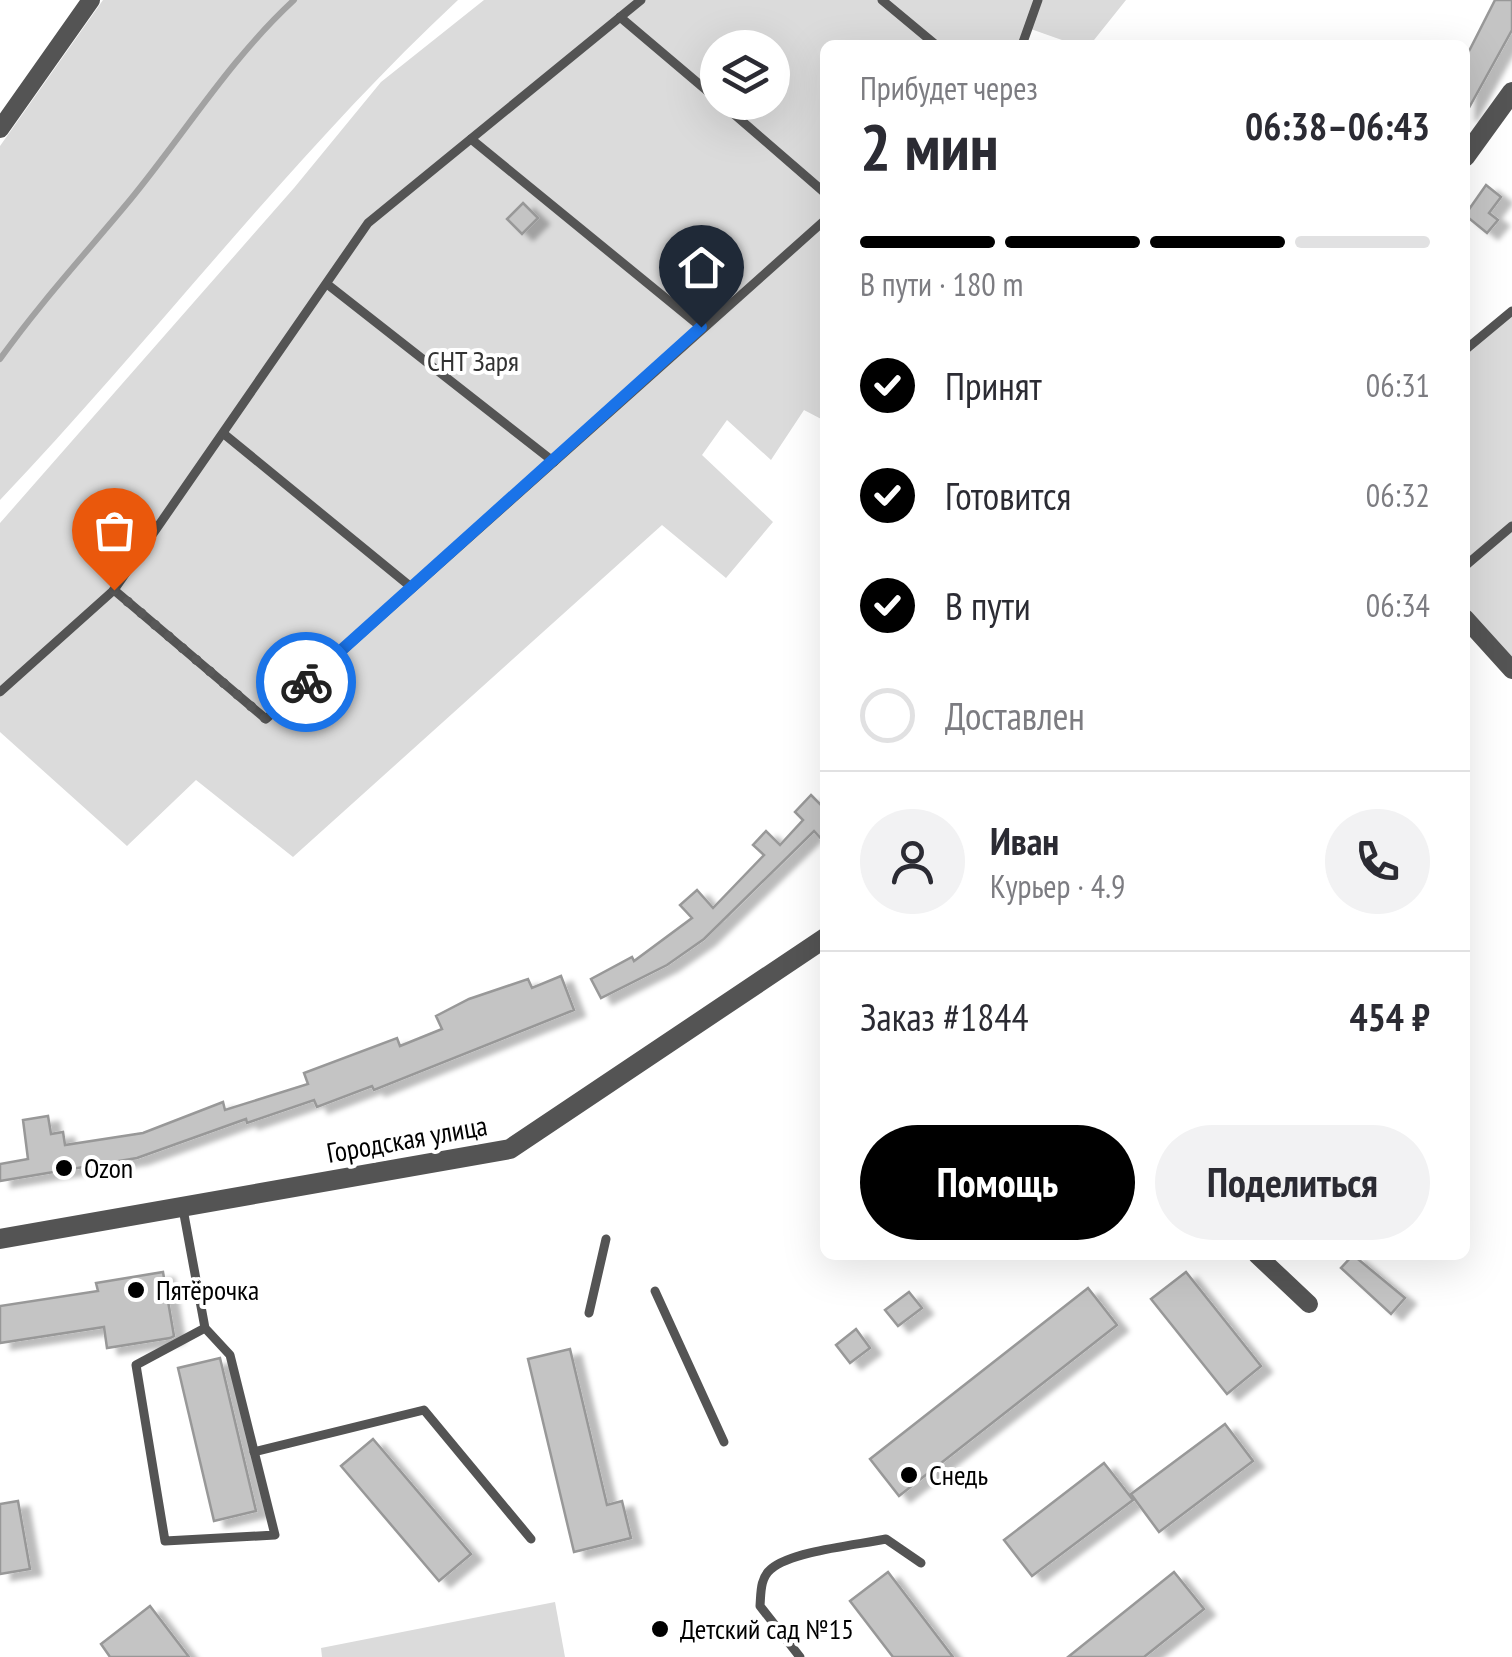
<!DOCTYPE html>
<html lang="ru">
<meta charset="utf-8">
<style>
:root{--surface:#fff;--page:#f2f2f3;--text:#2b2b33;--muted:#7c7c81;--line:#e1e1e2;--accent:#000}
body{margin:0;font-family:"PT Sans Narrow",sans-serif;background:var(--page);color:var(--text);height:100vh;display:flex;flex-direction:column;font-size:38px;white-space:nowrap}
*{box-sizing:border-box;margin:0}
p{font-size:32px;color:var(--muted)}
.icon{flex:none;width:55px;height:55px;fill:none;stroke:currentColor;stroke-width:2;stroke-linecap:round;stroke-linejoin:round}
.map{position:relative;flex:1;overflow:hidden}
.details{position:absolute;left:820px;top:40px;width:650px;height:1220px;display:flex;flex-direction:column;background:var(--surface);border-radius:15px;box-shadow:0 10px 40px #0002}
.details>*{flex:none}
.buttons{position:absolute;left:700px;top:30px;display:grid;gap:20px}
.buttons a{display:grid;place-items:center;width:90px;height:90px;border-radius:50%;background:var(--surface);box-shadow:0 10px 40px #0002;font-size:50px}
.pin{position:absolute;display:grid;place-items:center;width:85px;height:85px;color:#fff;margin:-102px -42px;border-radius:50% 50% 50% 0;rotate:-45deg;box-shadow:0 0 10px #0007}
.pin .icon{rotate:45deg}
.courier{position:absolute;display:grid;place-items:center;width:100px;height:100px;margin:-50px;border:8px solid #1a73e8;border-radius:50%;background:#fff;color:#222;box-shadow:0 2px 12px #0007}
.summary em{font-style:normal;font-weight:600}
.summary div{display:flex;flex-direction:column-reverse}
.summary{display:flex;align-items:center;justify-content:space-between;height:170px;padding:0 40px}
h1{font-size:65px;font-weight:600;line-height:75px}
.bar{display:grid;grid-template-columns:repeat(4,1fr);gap:15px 10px;align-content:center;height:120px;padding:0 40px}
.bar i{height:12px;border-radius:8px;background:var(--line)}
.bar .current{background:var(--accent)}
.bar p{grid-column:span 4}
.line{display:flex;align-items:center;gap:25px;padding:0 40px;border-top:2px solid var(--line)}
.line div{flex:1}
.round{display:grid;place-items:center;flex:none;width:105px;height:105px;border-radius:52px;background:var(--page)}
ol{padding:0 40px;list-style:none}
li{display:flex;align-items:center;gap:30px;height:110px}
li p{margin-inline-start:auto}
li .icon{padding:10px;border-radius:50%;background:var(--accent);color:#fff;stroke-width:4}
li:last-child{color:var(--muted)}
li i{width:55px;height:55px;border:5px solid var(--line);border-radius:50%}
.button{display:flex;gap:20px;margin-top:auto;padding:20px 40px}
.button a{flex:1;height:115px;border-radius:60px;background:var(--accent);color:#fff;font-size:40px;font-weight:600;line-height:115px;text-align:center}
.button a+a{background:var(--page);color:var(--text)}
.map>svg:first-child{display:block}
.green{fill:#dbdbdb;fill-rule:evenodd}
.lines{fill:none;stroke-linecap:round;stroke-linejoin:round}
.stream{stroke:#a2a2a2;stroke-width:6}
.building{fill:#c4c4c4;stroke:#989898;stroke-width:2.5;filter:url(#shadow)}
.service{stroke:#545454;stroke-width:9}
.minor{stroke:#545454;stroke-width:18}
.tertiary{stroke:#545454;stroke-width:20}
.done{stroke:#595959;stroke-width:10;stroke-dasharray:0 18}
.route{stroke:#1a73e8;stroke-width:12}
.poi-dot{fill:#000;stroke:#fff;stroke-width:4}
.labels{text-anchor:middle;stroke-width:8;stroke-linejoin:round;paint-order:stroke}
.park-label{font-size:28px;fill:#323232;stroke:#fff}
.street-label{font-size:28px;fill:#000;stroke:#fff}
.poi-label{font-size:28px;fill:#000;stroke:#fff;text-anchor:start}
</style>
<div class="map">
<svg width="1512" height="1657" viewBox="0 0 1512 1657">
<defs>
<filter id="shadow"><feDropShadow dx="11" dy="6" stdDeviation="2.5" flood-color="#0004"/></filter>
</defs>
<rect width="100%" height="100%" fill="#fff"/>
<g class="green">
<path d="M103,0H458C293,154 156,336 0,500V146Z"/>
<path d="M484,0H1126L1090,45H1076L1028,28L1022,45H825V421L804,410L771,460L727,420L702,455L773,522L726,578L662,525L293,857L196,780L127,846L0,732V523L294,188L381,82ZM718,48H772V102H718Z"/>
<path d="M1512,311V670L1465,618V350Z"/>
<path d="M555,1602L565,1657H322L321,1648Z"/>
</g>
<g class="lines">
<path class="stream" d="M0,359C40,303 86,253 130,200C185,133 230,59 294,0"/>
</g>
<g class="building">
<path d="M1495,0H1512V30L1465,115V59Z"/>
<path d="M1486,185L1501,197L1489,213L1498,220L1487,233L1465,215Z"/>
<path d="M523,203L538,218L522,234L507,219Z"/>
<path d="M811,795L825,809V843L814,831L704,939L667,965L601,998L591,979L632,957L634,961L692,918L680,905L697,890L713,908L764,855L753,845L766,831L780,845L803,820L795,812Z"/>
<path d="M561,976L574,1010L374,1090L372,1086L317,1107L314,1100L247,1123L246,1119L137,1158L0,1181V1164L28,1159L23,1120L48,1116L51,1134L63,1132L65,1145L143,1133L223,1102L225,1110L308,1084L304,1073L397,1038L400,1046L442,1029L436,1016L469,999L528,979L532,988Z"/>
<path d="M1353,1255L1405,1298L1391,1314L1341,1268Z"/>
<path d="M163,1272L174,1336L170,1338L107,1348L104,1327L0,1343V1306L98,1291L96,1283Z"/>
<path d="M1186,1272L1261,1366L1227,1394L1151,1299Z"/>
<path d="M1088,1288L1117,1325L899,1496L870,1459Z"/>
<path d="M909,1292L922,1308L898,1326L885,1310Z"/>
<path d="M856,1329L870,1348L850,1363L836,1345Z"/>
<path d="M570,1349L607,1505L622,1501L631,1538L574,1552L528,1359Z"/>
<path d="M220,1358L256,1511L214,1521L178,1368Z"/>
<path d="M1225,1424L1253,1461L1159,1532L1131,1494Z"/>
<path d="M373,1439L471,1554L439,1581L341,1466Z"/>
<path d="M1104,1463L1133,1500L1032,1576L1004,1540Z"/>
<path d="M18,1501L30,1569L0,1574V1504Z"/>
<path d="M888,1572L953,1657H893L850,1601Z"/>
<path d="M1174,1572L1204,1609L1144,1657H1068Z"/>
<path d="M150,1606L189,1657H110L101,1644Z"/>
</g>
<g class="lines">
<g class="service">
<path d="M882,0L936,45"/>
<path d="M620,17L718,100"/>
<path d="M1022,45L1038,0"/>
<path d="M720,102L825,193"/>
<path d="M471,139L701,327"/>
<path d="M327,284L554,462"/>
<path d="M1465,350L1512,311"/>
<path d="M224,434L411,587"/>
<path d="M1465,566L1512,526"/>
<path d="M114,590L266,719L825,220"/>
<path d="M0,692L114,590L368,223L641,0"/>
<path d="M183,1209L205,1328L230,1355L275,1535L165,1541L136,1365L205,1328"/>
<path d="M655,1291L724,1442"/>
<path d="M589,1313L606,1239"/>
<path d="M254,1452L424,1410L531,1539"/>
<path d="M800,1657L760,1606C761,1593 760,1578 771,1569C792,1551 857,1545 886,1539L921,1563"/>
</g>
<g class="minor">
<path d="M0,129L91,0"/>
<path d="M1465,618L1512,670"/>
<path d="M1257,1255L1309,1304"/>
</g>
<g class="tertiary">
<path d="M1465,157L1512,92"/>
<path d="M0,1239L510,1149L825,938"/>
</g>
</g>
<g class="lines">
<path class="done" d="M114,590L266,719L306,682"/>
<path class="route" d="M306,682L701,327"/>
</g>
<g class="poi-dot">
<circle cx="64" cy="1168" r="10"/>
<circle cx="136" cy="1290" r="10"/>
<circle cx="909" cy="1475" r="10"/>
<circle cx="660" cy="1629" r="10"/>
</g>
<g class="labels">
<g class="park-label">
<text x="473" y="371">СНТ Заря</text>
</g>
<g class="street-label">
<text transform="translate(407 1139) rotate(-10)" y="10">Городская улица</text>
</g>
<g class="poi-label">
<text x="84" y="1178">Ozon</text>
<text x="156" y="1300">Пятёрочка</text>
<text x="929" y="1485">Снедь</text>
<text x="680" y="1639">Детский сад №15</text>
</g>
</g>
</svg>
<div class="buttons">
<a><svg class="icon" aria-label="layers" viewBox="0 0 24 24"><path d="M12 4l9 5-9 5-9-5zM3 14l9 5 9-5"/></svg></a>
</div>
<div class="pin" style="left:114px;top:590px;background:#ea580c"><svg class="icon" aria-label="bag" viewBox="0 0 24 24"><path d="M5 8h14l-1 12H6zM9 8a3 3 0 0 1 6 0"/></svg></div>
<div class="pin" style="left:701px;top:327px;background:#1f2937"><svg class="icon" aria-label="home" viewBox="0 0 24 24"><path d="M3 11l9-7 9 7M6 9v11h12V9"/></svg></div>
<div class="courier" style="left:306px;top:682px"><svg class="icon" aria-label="bike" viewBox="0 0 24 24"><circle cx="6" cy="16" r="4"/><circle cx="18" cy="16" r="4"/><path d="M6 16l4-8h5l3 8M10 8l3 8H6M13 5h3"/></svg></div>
<section class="details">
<div class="summary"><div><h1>2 мин</h1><p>Прибудет через</p></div><em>06:38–06:43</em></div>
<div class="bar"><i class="current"></i><i class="current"></i><i class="current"></i><i></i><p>В пути · 180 m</p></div>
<ol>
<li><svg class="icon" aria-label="check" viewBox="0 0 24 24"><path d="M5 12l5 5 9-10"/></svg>Принят<p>06:31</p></li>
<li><svg class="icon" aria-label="check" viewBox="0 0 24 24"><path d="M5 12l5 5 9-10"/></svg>Готовится<p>06:32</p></li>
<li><svg class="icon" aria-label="check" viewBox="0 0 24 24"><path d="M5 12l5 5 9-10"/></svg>В пути<p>06:34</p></li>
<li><i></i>Доставлен</li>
</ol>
<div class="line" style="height:180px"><a class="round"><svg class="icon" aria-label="person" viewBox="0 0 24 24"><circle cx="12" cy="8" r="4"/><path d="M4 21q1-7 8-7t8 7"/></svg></a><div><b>Иван</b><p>Курьер · 4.9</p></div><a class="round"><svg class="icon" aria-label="phone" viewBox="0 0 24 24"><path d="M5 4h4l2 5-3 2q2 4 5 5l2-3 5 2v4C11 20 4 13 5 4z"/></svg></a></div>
<div class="line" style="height:130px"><div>Заказ #1844</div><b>454 ₽</b></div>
<div class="button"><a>Помощь</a><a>Поделиться</a></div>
</section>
</div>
